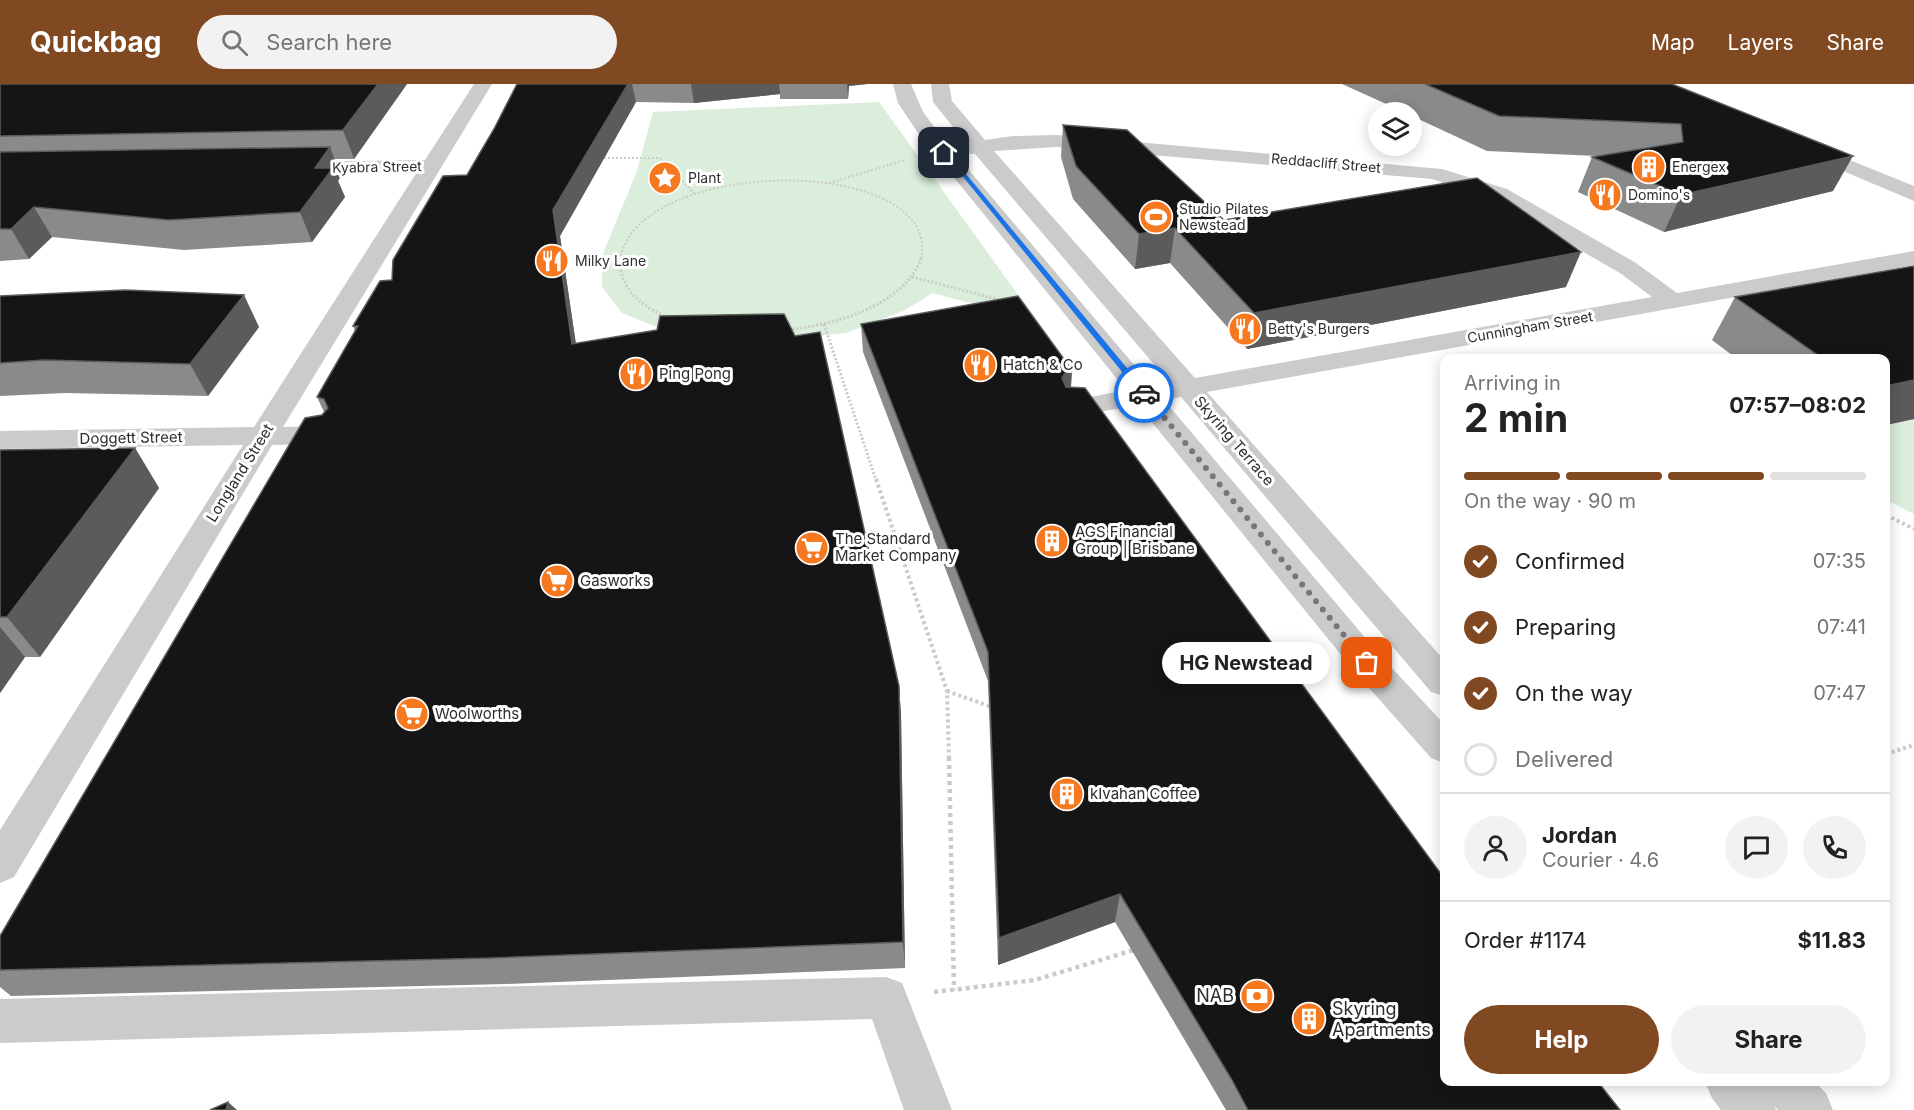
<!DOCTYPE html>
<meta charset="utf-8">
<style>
:root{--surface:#fff;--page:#f2f2f2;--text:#222;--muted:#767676;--line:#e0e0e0;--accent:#814921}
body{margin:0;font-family:Inter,sans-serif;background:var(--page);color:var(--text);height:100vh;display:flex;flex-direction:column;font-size:22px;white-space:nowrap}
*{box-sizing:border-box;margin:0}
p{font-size:20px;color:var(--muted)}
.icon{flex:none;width:33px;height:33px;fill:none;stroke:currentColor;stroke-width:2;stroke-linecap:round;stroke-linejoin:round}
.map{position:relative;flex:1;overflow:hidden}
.drawer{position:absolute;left:1440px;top:270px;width:450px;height:732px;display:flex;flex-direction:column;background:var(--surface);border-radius:12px;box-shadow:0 3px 15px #0003}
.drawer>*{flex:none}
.fabs{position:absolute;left:1368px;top:18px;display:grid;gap:12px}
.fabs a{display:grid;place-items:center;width:54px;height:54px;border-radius:50%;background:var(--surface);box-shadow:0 3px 15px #0003;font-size:30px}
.pin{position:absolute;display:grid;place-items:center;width:51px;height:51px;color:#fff;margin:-26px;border-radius:12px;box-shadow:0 3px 9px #0006}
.courier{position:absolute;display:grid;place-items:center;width:60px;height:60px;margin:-30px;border:4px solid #1a73e8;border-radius:50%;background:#fff;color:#222;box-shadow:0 2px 8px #0007}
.bubble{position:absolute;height:42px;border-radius:21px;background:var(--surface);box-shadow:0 3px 15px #0003;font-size:20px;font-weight:700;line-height:42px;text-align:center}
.head em{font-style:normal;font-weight:700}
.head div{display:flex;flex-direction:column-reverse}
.head{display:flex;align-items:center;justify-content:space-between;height:102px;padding:0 24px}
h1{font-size:39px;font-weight:700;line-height:45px}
.bar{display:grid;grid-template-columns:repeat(4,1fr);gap:9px 6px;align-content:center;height:72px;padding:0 24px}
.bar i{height:8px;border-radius:4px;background:var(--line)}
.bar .current{background:var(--accent)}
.bar p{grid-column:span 4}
.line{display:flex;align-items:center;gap:15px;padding:0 24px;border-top:2px solid var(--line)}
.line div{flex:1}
.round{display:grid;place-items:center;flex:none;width:63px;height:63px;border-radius:32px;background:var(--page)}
ol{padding:0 24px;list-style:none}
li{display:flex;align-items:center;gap:18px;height:66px}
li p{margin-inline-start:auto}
li .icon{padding:6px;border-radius:50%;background:var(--accent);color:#fff;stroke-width:4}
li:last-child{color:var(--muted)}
li i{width:33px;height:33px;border:3px solid var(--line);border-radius:50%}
.action{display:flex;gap:12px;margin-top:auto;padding:12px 24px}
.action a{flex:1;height:69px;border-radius:36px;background:var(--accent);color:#fff;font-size:24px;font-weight:700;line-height:69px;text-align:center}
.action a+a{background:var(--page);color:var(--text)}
header{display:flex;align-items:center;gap:36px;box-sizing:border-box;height:84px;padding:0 30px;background:var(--accent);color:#fff}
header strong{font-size:28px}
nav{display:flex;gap:33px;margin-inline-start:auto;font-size:21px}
.search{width:420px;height:54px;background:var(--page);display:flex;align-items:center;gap:15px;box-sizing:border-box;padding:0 21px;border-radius:33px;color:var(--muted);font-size:22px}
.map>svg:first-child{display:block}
.green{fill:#dbeddb}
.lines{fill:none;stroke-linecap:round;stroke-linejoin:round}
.path-far3{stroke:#cbcbcb;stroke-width:2;stroke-dasharray:2 2;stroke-linecap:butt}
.path-far2{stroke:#cbcbcb;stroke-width:3;stroke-dasharray:2 2;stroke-linecap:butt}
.path-far1{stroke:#cbcbcb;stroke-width:4;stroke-dasharray:3 3;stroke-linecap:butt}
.path{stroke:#cbcbcb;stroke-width:4.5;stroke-dasharray:4 4;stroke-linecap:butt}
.minor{fill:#cbcbcb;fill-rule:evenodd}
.wall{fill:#8a8a8a}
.shaded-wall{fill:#5b5b5b}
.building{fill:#151515;stroke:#5b5b5b;stroke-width:1.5}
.route{fill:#1a73e8}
.done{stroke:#777;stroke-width:6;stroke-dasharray:0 10.8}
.labels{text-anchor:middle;stroke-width:6;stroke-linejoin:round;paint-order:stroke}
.far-street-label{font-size:14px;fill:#2e2e2e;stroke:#fff}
.far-poi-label{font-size:14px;fill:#2e2e2e;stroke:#fff;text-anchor:start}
.poi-label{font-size:15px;fill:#2e2e2e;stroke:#fff;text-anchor:start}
.street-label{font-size:15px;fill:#2e2e2e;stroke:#fff}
.near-poi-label{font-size:18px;fill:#2e2e2e;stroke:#fff;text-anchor:end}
</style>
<header>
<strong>Quickbag</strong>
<div class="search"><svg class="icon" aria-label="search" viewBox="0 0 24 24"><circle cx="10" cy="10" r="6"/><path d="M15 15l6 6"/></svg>Search here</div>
<nav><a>Map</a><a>Layers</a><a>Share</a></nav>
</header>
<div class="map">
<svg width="1914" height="1026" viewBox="0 0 1914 1026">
<rect width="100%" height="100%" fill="#fff"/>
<g class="green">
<path d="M879,18L1037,237L933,209L903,227L846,249L747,259L682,253L622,229L602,203V172L637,87L653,28Z"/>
<path d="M1914,335V430L1886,416V341Z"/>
</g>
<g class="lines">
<g class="path-far3">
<path d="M600,74H660L695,110"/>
<path d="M829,99L905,76"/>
<path d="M620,176C636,71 944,69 921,176"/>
</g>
<g class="path-far2">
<path d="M620,174C615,276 892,268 921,174"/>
<path d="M912,193L1004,217"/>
<path d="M824,240L876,396"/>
</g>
<g class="path-far1">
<path d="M876,395L947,607L949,675"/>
<path d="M1886,431L1914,445"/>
<path d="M947,607L992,623"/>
<path d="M1886,670L1914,661"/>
</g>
<g class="path">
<path d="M949,673L954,906"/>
<path d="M934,908L1035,896L1137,865"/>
</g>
<g class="minor">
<path d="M474,0H492L283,343L325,342L335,345L339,351L335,357L325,360L272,361L14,793L0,799V746L243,361L0,365V347L254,343L417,88L293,90L286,88L283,84L286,80L293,78L425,76Z"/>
<path d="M893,0H911L923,28L951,65L1152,302L1169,298L975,70L957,69L954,65L957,61L966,59L933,18L931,0H949L952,17L985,56L1013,52L1057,51L1442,85L1507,105L1636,179L1677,209L1914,167V181L1207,308L1444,576V612L1431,608L1181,313L1164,316L1379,570L1444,640V679L1431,674L1355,588L1138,321L1076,332L1066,330L1062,324L1066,318L1126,306L918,49L898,19ZM1057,63L1432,95L1491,115L1620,189L1652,213L1195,294L994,67Z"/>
<path d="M1805,58L1914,102V117L1798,68L1795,64L1798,60Z"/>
<path d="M886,893L902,899L952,1026H904L872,935L0,959V915Z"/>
<path d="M1705,998H1758L1762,1002L1761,998H1815L1826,1009L1833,1026H1778L1774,1022L1776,1026H1721L1712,1014Z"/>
</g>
</g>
<g class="wall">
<path d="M0,0H407L354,75H335L341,92L338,97L345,113L312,158L184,166L52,153L29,175L0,177Z"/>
<path d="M517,0H867L849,2L848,15H780V10L694,19L636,18L560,152L576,260L899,602L901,631L905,884L506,900L11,912L0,903V852L324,328L317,313L355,247L353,242L392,196L467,91L494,45Z"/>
<path d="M1342,0H1672L1833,107L1664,148L1578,108L1592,73L1597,72L1487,67L1412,32V28H1404Z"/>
<path d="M1063,41L1224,136L1566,203L1247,265L1170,179L1135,185L1073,115L1061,73Z"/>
<path d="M1914,182V335L1886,341V274H1736L1712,256L1735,213Z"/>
<path d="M0,212L259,243L208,312L65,309L0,312Z"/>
<path d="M861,240L1072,286L1071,303L1620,1026H1226L1115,838L998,881L988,597L863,268Z"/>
<path d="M135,364L159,404L40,573H25L0,609V366Z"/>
</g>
<g class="shaded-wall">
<path d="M378,0H407L354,75L343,46Z"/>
<path d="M628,0H632L636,18L560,152L580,288L572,260L553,126Z"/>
<path d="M691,0H779L780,10L694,19Z"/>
<path d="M847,0H867L849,2L848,15Z"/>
<path d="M330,63L341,92L338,97L345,113L312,158L300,128L315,84Z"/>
<path d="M1853,72L1833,107L1664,148L1681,111Z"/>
<path d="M34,123L52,153L29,175L11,145Z"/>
<path d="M1175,144L1170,179L1135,185L1139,150Z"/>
<path d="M1581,168L1566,203L1247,265L1254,229Z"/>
<path d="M244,211L259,243L208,312L190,280Z"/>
<path d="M1072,286L1070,315L1062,294L1066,288Z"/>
<path d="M1914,296V335L1886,341V302Z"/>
<path d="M135,364L159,404L40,573L7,533Z"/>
<path d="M0,543L25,573L0,609Z"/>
<path d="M899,602L901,631L905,884L903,858Z"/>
<path d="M1120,810L1115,838L998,881L999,854Z"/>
<path d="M228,1018L237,1026H226Z"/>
</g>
<g class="building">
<path d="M0,0H378L343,46L0,52Z"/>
<path d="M517,0H628L553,126L572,260L657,246L660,232L784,230L795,252L820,248L899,602L903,858L491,874L0,886V852L305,334L322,331L328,324L324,315L317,313L358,242H353L380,197L392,196L393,176L443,92L467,91L494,45Z"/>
<path d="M1425,0H1672L1853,72L1681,111L1592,73L1683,58L1681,40L1499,32Z"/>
<path d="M1063,41L1127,46L1224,136L1477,94L1581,168L1254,229L1175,144L1139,150L1076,82Z"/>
<path d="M330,63L315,84H333L300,128L169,136L34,123L11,145H0V68Z"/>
<path d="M1914,182V296L1886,302V274H1822L1735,213Z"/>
<path d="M125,206L244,211L190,280L44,276L0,279V212Z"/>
<path d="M1018,212L1072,286L1066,288L1062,294L1066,303L1085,304L1444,794V998H1598L1620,1026H1248L1232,996L1120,810L999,854L988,568L861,240Z"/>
<path d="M135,364L7,533H0V366Z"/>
<path d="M228,1018L226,1026H210Z"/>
</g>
<path class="route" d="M942,67H947L1146,307V311H1141Z"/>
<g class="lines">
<path class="done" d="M1144,309L1367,579"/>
</g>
<defs>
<g id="building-disc" transform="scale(1.725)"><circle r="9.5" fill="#f67920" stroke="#fff"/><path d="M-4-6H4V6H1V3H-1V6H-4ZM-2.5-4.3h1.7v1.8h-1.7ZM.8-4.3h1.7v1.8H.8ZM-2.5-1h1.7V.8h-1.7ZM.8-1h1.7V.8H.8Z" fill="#fff"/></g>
<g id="sight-disc" transform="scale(1.725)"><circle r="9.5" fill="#f67920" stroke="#fff"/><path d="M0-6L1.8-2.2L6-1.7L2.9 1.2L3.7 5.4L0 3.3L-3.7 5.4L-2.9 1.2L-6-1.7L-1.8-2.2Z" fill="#fff"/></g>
<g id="restaurant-disc" transform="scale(1.725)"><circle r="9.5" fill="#f67920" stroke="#fff"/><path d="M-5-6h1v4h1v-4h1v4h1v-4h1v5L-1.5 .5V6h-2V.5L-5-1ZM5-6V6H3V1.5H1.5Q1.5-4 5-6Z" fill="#fff"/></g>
<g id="stadium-disc" transform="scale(1.725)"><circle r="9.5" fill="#f67920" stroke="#fff"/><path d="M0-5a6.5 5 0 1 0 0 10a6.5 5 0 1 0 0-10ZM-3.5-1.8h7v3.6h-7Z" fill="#fff"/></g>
<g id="supermarket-disc" transform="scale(1.725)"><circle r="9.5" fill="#f67920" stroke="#fff"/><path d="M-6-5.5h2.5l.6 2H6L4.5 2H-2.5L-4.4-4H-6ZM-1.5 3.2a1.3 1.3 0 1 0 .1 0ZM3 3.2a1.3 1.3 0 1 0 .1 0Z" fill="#fff"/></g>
<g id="bank-disc" transform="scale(1.725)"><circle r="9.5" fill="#f67920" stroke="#fff"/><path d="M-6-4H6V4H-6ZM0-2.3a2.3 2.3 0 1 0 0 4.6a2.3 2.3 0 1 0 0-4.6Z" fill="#fff"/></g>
</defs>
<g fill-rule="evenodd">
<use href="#building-disc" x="1649" y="83"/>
<use href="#sight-disc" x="665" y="94"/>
<use href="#restaurant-disc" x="1605" y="111"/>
<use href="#stadium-disc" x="1156" y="133"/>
<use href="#restaurant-disc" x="552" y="177"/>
<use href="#restaurant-disc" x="1245" y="245"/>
<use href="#restaurant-disc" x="980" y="281"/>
<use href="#restaurant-disc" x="636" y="290"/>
<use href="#building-disc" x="1052" y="457"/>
<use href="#supermarket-disc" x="812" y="464"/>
<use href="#supermarket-disc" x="557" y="497"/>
<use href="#supermarket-disc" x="412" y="630"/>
<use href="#building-disc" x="1067" y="710"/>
<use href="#bank-disc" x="1257" y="912"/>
<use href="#building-disc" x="1309" y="935"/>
</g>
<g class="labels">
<g class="far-street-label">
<text transform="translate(1326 79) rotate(5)" y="5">Reddacliff Street</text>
<text transform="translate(377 83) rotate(-1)" y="5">Kyabra Street</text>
<text transform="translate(1530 243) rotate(-10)" y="5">Cunningham Street</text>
</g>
<g class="far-poi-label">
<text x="1672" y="88">Energex</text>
<text x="688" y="99">Plant</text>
<text x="1628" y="116">Domino's</text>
<text x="1179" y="130">Studio Pilates<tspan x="1179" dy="16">Newstead</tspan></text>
<text x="575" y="182">Milky Lane</text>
<text x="1268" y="250">Betty's Burgers</text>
</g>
<g class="poi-label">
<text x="1003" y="286">Hatch &amp; Co</text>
<text x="659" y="295">Ping Pong</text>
<text x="1075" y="453">AGS Financial<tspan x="1075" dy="17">Group | Brisbane</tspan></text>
<text x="835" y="460">The Standard<tspan x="835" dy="17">Market Company</tspan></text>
<text x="580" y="502">Gasworks</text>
<text x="435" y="635">Woolworths</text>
<text x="1090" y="715">kIvahan Coffee</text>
</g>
<g class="street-label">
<text transform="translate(131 354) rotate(-1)" y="5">Doggett Street</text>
<text transform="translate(1234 357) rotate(49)" y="5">Skyring Terrace</text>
<text transform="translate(240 389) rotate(-58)" y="5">Longland Street</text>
</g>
<g class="near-poi-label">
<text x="1234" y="918">NAB</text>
<text x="1332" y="931" text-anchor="start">Skyring<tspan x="1332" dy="21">Apartments</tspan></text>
</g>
</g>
</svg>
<div class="fabs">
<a><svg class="icon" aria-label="layers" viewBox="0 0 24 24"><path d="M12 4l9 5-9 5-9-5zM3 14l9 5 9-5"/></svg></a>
</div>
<div class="pin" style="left:1367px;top:579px;background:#ea580c"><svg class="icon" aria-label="bag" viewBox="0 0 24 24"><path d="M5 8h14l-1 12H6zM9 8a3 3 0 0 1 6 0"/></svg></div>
<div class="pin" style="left:944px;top:69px;background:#1f2937"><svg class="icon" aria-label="home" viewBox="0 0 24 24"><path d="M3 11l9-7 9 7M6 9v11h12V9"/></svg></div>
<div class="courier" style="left:1144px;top:309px"><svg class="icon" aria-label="car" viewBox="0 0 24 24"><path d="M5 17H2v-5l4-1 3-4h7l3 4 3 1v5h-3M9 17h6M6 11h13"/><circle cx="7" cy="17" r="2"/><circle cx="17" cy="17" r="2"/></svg></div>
<div class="bubble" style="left:1162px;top:558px;width:168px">HG Newstead</div>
<section class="drawer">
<div class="head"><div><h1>2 min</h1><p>Arriving in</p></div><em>07:57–08:02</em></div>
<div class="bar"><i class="current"></i><i class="current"></i><i class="current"></i><i></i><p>On the way · 90 m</p></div>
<ol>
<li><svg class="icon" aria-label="check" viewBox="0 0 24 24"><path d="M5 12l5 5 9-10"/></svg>Confirmed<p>07:35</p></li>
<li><svg class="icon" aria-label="check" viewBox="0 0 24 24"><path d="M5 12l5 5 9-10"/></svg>Preparing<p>07:41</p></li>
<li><svg class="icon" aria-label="check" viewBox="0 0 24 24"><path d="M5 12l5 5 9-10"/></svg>On the way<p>07:47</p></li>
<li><i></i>Delivered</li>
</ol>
<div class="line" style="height:108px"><a class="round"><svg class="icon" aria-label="person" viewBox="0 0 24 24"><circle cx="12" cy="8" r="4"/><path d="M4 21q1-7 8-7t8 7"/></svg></a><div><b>Jordan</b><p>Courier · 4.6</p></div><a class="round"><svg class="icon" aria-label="chat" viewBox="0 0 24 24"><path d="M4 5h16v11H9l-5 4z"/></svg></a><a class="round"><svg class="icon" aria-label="phone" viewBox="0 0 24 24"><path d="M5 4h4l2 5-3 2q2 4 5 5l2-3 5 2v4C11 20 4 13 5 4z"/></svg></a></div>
<div class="line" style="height:78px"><div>Order #1174</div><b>$11.83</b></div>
<div class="action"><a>Help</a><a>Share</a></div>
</section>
</div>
